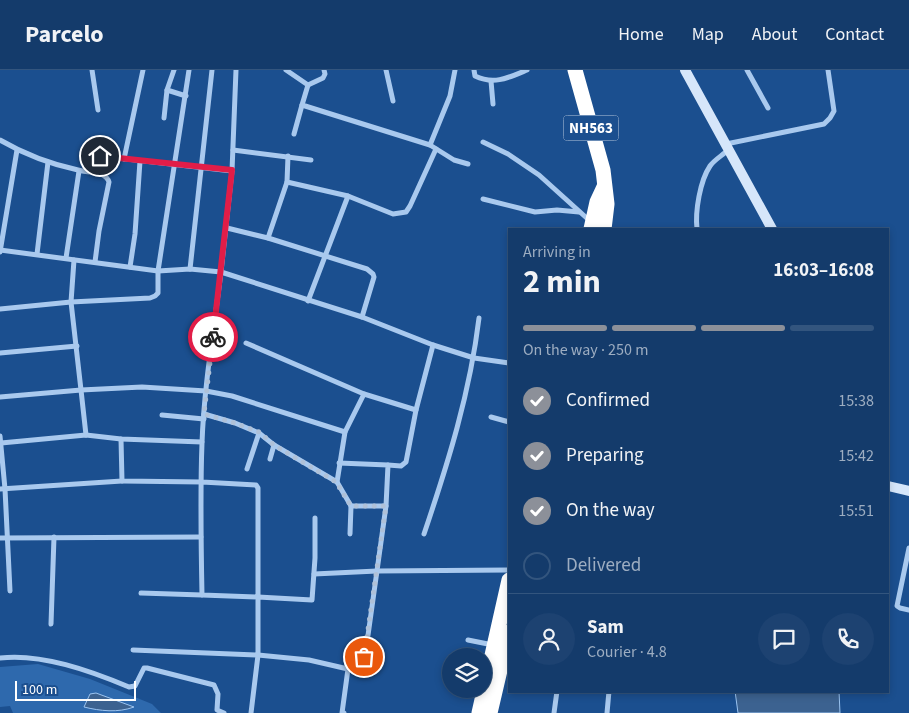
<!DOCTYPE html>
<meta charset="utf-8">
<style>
:root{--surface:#143b6b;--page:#1d4271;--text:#f1f3f6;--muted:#9dadc1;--line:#33557e;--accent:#8c9099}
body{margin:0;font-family:"Source Sans 3",sans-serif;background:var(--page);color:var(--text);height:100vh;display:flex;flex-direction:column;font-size:19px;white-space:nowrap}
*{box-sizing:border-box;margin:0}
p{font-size:16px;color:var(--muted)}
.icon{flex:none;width:28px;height:28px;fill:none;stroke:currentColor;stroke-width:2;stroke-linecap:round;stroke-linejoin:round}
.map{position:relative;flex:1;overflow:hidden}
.panel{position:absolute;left:508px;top:158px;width:381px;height:465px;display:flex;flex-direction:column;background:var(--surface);border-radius:0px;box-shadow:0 2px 8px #0003,0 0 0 1px var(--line)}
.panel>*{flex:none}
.fabs{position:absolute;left:442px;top:578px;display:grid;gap:10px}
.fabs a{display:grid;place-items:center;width:50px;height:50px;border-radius:50%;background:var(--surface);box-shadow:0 2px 8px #0003,0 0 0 1px var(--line);font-size:25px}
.scale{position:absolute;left:15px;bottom:12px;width:121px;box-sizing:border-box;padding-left:5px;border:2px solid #fff;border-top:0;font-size:14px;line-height:18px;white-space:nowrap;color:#fff;-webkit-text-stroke:4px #1b4f8f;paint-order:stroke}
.pin{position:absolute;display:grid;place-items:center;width:42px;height:42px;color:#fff;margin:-21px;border:2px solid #fff;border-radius:50%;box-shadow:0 1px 5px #0007}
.courier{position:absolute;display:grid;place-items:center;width:50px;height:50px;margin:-25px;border:4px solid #e11d48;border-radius:50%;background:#fff;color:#222;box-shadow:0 1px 6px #0007}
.summary em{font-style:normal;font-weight:700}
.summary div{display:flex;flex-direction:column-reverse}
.summary{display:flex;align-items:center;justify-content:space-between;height:85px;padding:0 15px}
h1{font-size:32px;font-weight:700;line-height:38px}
.bar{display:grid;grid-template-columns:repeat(4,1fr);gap:8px 5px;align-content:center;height:60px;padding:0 15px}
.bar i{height:6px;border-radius:4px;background:var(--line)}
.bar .current{background:var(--accent)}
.bar p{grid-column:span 4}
.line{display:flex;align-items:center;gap:12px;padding:0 15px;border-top:1px solid var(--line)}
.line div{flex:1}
.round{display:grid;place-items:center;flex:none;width:52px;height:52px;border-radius:26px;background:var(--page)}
ol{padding:0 15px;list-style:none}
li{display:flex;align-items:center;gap:15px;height:55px}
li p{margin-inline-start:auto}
li .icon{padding:5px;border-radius:50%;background:var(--accent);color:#fff;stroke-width:4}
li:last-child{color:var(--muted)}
li i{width:28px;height:28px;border:2px solid var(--line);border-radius:50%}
header{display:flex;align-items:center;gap:30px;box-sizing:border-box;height:70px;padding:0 25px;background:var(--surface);border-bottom:1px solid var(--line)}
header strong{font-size:24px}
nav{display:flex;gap:28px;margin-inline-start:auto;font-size:18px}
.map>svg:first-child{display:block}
.green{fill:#2e69ad}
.water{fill:#3c6290;stroke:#9cc4f0}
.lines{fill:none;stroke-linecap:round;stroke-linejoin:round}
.street{stroke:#a9c9ee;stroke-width:5}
.secondary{stroke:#d6e6fa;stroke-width:10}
.highway{stroke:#fff;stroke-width:15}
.done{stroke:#afc1d8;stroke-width:5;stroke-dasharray:0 9}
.route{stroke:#e11d48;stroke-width:6}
.labels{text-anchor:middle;stroke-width:4;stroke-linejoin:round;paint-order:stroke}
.shield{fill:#1b4f8f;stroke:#bbcadd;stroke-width:1}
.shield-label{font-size:15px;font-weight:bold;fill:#fff}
</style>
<header>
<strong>Parcelo</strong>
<nav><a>Home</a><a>Map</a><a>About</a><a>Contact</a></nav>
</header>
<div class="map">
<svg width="909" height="643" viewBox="0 0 909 643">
<rect width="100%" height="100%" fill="#1b4f8f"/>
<path class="green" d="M38,594L90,609L152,634L161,643H13L10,636L0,637V597Z"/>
<g class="water">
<path d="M735,621H839L840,643H738Z"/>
<path d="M96,623L134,637C118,643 100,641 84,637L90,624Z"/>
</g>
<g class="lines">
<g class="street">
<path d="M92,0L98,40"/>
<path d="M286,0L308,15L302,35L430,75L454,90L468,94"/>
<path d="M386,0L393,31"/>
<path d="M474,0L475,6C494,15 508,8 527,0"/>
<path d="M747,0L768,38"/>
<path d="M491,11L493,34"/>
<path d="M308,15L323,8L325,4L324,0"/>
<path d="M167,20L186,26"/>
<path d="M164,48L167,20L174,0"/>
<path d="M294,64L302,35"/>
<path d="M0,70C24,84 50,94 78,100C85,102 94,102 101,104C105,106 108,108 109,112L99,161L95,192"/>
<path d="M483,72L508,84L539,105L590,151"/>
<path d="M726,74L824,54L830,48L834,41L828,0"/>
<path d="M430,75L450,26L455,0"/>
<path d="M233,80L311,90"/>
<path d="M100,86L232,101"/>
<path d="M288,86L287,112L348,126L393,144L406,142L410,136L436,79"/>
<path d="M124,89L143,0"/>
<path d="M483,129L535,142L557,140L579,142"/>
<path d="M227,158L268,168L367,199L373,204L374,207L362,247"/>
<path d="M697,159C695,141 700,111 710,96C714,90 723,85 728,80"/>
<path d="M268,168L287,112"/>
<path d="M0,180L158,201L190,199L221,202L232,101L236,0"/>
<path d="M0,182L17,80"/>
<path d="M37,184L48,92"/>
<path d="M66,188L79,101"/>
<path d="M74,190L71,232L81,320L142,317L206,321L232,326L345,362L364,324"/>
<path d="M130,197L135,164L140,91"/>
<path d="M190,199L212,0"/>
<path d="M308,231L348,126"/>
<path d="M0,239L71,232L150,228L155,226L158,223V201L189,0"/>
<path d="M246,273L364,324L416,340"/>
<path d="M0,283L77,276"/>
<path d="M0,327L81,320L86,365"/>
<path d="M204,344L235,353L259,363L274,375L337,412L345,362"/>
<path d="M162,345L204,349"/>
<path d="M491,347L509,352"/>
<path d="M0,366L5,419L10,521"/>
<path d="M121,369L122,411L202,412L256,415L258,418V527L202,525C201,475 200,424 202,373C204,316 214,259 221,202L362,247L433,275L474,288L509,293"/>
<path d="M1,373L86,365L121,369L202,372"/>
<path d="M270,389L274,375"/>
<path d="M339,393L388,395L386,436L365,587L351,586L346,591L348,599"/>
<path d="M388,395L401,396L406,392L416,340L433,275"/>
<path d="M247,399L259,363"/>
<path d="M337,412L351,436L350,464"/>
<path d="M0,419L122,411"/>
<path d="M351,436H386"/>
<path d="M424,464C448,393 470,323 479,248"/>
<path d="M0,468L201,467"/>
<path d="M909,478L897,536L900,538L909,540"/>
<path d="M314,504L377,501L509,500"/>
<path d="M141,523L202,525"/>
<path d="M51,554L54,467"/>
<path d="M468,570L493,575"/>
<path d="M133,580L258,585L309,590L348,599L342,643H344"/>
<path d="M0,588C41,583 91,601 129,617L135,616L144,598H147L214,615L218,624L217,640L224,643"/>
<path d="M251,643L258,585V527L312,530L315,488V448"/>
<path d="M554,643L557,621"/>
<path d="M607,643L609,621"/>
</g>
<g class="secondary">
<path d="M685,0L772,159"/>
<path d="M888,416L909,421"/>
</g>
<g class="highway">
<path d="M575,0L603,100L607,134L604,159"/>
<path d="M591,159L597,132L604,117"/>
<path d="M479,643L509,510"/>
<path d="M490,643L509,562"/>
</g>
</g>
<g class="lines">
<path class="done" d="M213,267L204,344L235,353L259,362L274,375L336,412L351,436H386L364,587"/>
<path class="route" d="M100,86L232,100L213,267"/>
</g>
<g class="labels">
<rect class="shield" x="563.5" y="45.5" width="55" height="25" rx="4"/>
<g class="shield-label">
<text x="591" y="63">NH563</text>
</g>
</g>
</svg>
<div class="fabs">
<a><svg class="icon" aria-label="layers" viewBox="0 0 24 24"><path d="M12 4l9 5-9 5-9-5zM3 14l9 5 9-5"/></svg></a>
</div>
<div class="scale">100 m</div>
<div class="pin" style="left:364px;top:587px;background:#ea580c"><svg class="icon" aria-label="bag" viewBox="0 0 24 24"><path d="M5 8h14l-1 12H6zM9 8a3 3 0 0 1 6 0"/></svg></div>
<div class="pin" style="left:100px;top:86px;background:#1f2937"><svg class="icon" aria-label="home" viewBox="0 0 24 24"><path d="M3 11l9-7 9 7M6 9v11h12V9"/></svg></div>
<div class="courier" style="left:213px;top:267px"><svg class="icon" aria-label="bike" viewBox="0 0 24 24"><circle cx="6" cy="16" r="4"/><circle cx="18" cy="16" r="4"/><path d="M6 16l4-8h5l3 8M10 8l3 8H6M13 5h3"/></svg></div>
<section class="panel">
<div class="summary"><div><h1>2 min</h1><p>Arriving in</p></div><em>16:03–16:08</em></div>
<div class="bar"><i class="current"></i><i class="current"></i><i class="current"></i><i></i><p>On the way · 250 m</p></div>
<ol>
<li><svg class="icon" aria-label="check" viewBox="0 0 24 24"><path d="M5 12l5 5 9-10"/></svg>Confirmed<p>15:38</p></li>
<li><svg class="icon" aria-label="check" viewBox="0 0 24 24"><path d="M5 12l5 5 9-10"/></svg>Preparing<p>15:42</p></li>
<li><svg class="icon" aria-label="check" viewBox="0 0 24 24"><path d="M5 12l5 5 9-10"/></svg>On the way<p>15:51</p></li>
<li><i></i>Delivered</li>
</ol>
<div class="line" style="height:90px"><a class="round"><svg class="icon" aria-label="person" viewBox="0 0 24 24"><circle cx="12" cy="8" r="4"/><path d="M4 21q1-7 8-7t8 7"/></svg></a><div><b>Sam</b><p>Courier · 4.8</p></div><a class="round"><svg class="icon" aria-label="chat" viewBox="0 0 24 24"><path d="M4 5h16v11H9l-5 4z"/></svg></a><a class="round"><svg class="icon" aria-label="phone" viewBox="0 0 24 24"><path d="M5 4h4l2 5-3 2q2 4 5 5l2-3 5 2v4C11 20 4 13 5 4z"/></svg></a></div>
</section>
</div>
